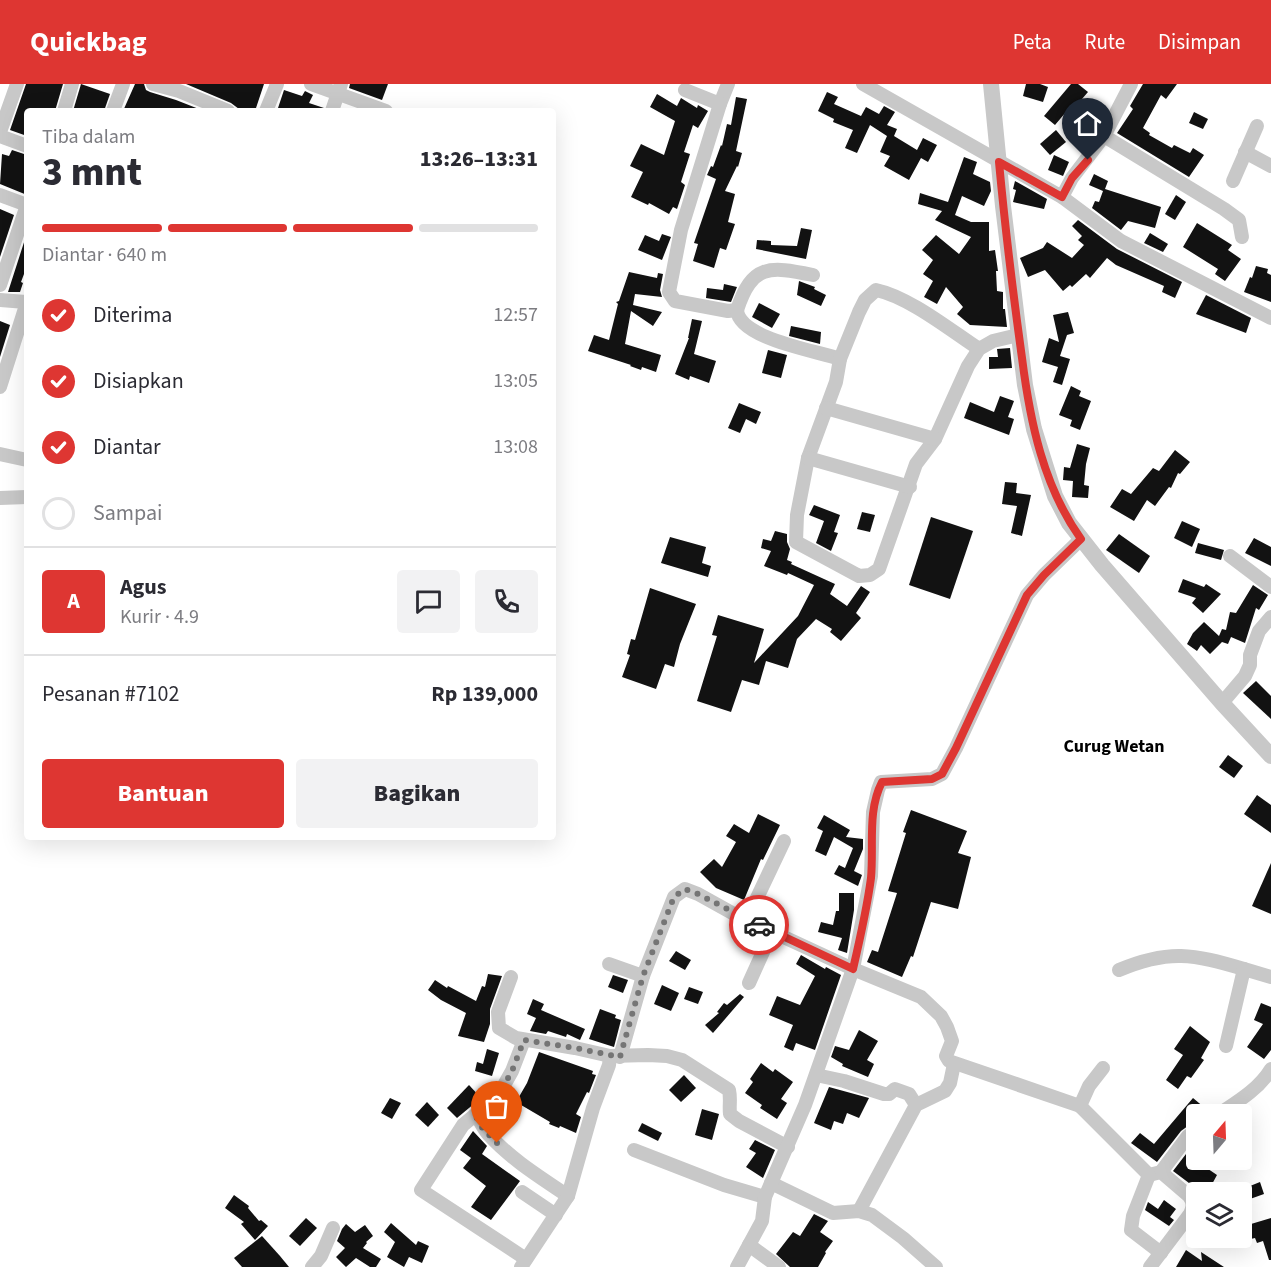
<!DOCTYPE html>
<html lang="id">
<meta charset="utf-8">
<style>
:root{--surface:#fff;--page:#f2f2f3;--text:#2b2b33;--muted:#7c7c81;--line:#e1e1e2;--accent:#de3632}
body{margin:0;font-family:"Source Sans 3",sans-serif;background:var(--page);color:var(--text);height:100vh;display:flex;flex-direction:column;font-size:22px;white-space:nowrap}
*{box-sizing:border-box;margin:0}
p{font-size:20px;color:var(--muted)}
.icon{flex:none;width:33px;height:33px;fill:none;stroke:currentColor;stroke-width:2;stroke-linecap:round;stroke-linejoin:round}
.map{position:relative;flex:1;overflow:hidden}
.side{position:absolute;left:24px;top:24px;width:532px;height:732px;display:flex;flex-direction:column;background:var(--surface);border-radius:6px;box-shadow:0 6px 24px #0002}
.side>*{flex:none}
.needle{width:39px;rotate:19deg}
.controls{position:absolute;left:1186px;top:1020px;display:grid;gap:12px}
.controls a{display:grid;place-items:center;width:66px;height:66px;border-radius:6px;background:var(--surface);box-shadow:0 6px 24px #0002;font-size:30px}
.pin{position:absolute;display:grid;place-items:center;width:51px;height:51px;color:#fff;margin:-62px -26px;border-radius:50% 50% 50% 0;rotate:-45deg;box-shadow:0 0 6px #0007}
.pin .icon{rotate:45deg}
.courier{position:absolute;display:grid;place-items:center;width:60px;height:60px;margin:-30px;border:4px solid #de3632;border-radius:50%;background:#fff;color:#222;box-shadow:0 2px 8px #0007}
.overview em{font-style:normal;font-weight:800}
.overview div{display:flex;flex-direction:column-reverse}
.overview{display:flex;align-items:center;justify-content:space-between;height:102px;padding:0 18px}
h1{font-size:39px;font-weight:800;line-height:45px}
.bar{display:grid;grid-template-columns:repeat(4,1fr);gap:9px 6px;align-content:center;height:72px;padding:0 18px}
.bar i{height:8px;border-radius:4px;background:var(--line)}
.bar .current{background:var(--accent)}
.bar p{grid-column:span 4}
.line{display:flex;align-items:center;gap:15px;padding:0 18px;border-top:2px solid var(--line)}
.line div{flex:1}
.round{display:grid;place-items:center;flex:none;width:63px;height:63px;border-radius:6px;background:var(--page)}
ol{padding:0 18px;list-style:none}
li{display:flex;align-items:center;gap:18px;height:66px}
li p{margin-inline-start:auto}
li .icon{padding:6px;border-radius:50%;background:var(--accent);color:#fff;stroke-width:4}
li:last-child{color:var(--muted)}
li i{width:33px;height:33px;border:3px solid var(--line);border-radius:50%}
.action{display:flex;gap:12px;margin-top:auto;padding:12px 18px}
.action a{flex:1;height:69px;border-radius:6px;background:var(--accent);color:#fff;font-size:24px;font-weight:800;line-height:69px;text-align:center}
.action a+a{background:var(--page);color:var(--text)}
header{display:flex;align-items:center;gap:36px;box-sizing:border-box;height:84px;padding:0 30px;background:var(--accent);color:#fff}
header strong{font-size:28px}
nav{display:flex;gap:33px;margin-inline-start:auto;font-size:21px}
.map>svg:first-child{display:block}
.building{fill:#121212}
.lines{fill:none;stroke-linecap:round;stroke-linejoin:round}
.minor{stroke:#c8c8c8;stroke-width:14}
.tertiary{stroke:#c8c8c8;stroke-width:16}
.done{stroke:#757575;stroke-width:6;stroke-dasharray:0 10.8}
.route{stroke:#de3632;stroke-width:8}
.labels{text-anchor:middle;stroke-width:6;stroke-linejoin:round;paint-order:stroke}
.quarter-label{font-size:18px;font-weight:bold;fill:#000;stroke:#fff}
</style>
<header>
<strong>Quickbag</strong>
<nav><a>Peta</a><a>Rute</a><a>Disimpan</a></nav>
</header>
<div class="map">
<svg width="1271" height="1183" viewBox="0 0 1271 1183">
<rect width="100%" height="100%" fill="#fff"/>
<g class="building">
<path d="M26,0H63L55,27H27V52L10,46Z"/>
<path d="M81,0L110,10L104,27H73Z"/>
<path d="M135,0H144L146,6L150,8L176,16L204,27H123Z"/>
<path d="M186,0H264L255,27L239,25L231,19Z"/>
<path d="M350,0H388L382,16L349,4Z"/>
<path d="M1026,0H1040L1048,3L1043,18L1023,12Z"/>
<path d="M1071,0H1078L1088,8L1069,30L1066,28L1055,41L1044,32Z"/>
<path d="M1143,0H1177L1166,15L1161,11L1143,44L1150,49L1149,51L1172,64L1174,61L1190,69L1193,64L1204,71L1189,93L1117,49L1133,25L1130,22Z"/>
<path d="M284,6L302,12L305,7L313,11L309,19L324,24L323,27H277Z"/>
<path d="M827,8L838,13L834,20L861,32L866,23L879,30L884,22L895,28L887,41L897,45L894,52L917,66L923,54L937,61L928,78L921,74L909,96L884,82L890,72L880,68L887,52L870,41L857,69L845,64L853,46L833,38L834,35L818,27Z"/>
<path d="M657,10L677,22L681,14L697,24L698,21L708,27L698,44L693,41L684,68L690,70L681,98L685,101L677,125L673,123L669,130L649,119L648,121L631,113L643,88L630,82L641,60L664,71L675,37L650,23Z"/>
<path d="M736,13L747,15L736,67L742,69L738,83L737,82L725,107L735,110L728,138L735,140L726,166L720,164L714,184L693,177L698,160L694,159L716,95L707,91L711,82L713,83L721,61L722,62L727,40L731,41Z"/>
<path d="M1194,28L1208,35L1203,45L1189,39Z"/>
<path d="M1056,46L1066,58L1050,71L1040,60Z"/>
<path d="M12,66L27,71V111L0,100L2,70L9,72Z"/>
<path d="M1054,71L1069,78L1063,92L1048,86Z"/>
<path d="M964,73L977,78L973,90L990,98L991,107L984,122L962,112L955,131L971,138H989V167L995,166L998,187H996L997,207L1003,208V225H1005L1007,243L970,241L957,230L963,223L946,203L937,220L924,213L933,197L923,190L933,176L922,166L936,151L959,170L971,153L935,136L942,127L918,120L920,109L948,118Z"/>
<path d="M1094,90L1108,97L1105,105L1161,123L1155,144L1128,137L1121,146L1092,124L1095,117L1099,118L1103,107L1089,101Z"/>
<path d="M1015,97L1047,115L1044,125L1013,118L1016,106L1013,105Z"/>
<path d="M1176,111L1186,118L1175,136L1165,130Z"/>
<path d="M0,125L14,131L0,173Z"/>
<path d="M1078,136L1117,165L1182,198L1175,214L1162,208L1164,202L1116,181L1107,174L1090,194L1086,190L1072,203L1070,201L1063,207L1045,186L1028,193L1020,174L1043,164L1047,158L1072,174L1084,161L1078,156L1082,152L1072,142Z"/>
<path d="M1197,139L1232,161L1228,166L1241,175L1225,197L1215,190L1218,185L1183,163Z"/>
<path d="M801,144L812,146L806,175L756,165L757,156L771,157V161L797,162Z"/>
<path d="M27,149V182L21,198L23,199L20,208H8Z"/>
<path d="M1150,149L1168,160L1163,168L1144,159Z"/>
<path d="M662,150L671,153L662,176L638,166L645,151L659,157Z"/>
<path d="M1256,182L1268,185L1267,189L1271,191V218L1244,208L1250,193L1252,194Z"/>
<path d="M629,188L657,194L658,189L663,190L660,206L662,213L635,210L633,221L662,228L653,242L631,227L625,260L661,271L656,288L642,283L641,286L630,282L631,281L588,267L594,251L609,256L618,220L616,218L619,217Z"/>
<path d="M799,197L815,203L814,205L826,211L821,222L797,211Z"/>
<path d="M724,200L737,203L731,218L706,214L707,204L723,206Z"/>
<path d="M1206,211L1251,234L1246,249L1196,230Z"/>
<path d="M759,219L780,230L772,244L752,233Z"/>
<path d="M1068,228L1074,249L1067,251L1060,272L1070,275L1062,301L1053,298L1058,283L1042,278L1049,254L1059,258L1053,231Z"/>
<path d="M692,235L702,237L694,270L716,277L709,299L690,292L689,296L675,290L689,254H688Z"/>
<path d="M0,237L10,241L0,273Z"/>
<path d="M791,242L821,248L820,260L789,252Z"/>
<path d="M1010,264L1012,284L989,285V273H998L997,265Z"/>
<path d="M768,266L787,271L781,294L762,289Z"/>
<path d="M1071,302L1081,307L1079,312L1091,317L1080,346L1070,342L1072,336L1059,331Z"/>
<path d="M1000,312L1014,317L1008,333L1014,335L1009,351L964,334L970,318L994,328Z"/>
<path d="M739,319L761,328L756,340L746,335L740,349L728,344Z"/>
<path d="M1077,360L1090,364L1086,380L1084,401L1089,402L1088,414L1072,413L1073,397L1063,396L1064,383L1070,384Z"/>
<path d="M1175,366L1190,378L1180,390L1178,389L1171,404L1169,403L1155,422L1147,416L1134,437L1110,423L1122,405L1131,410L1153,384L1159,387Z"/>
<path d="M1005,398L1017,399L1016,409L1031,411L1022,452L1011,449L1017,422L1002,420Z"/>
<path d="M814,421L840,431L834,448L838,449L831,467L816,459L824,437L809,431Z"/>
<path d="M862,428L875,431L870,448L857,445Z"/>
<path d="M931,433L973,447L950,515L909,501Z"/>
<path d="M1182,437L1200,445L1192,463L1174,454Z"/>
<path d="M775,447L787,450V458L790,465L787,476L792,478L791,480L835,500L830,510L847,522L861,502L870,508L856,529L861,534L841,557L830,548L832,545L816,535L797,555L788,584L766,577L759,601L742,596L731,628L697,617L717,552L712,551L718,531L764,545L754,579L798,532L812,505L814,501L788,489L787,491L764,482L771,467L761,464L763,455L771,457Z"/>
<path d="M1119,450L1150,472L1139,489L1106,466Z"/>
<path d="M670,453L706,463L702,479L711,482L708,493L661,479Z"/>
<path d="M1254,454L1271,463V482L1245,469Z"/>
<path d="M1198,459L1224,466L1221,476L1195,469Z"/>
<path d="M1183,495L1204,503L1206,500L1221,510L1203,529L1192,519L1196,514L1178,508Z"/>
<path d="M1253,501L1268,511L1259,526L1256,524L1245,559L1231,553L1228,560L1222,558L1210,570L1201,561L1197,567L1187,560L1193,549L1204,538L1219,552L1222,545L1226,546L1230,528L1236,529Z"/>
<path d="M650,504L696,520L680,560L674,583L665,580L656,605L622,593L630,571L627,570L631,555L635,556Z"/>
<path d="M1256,597L1271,612V635L1243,609Z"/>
<path d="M1228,671L1243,682L1234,694L1219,683Z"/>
<path d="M1257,711L1271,721V749L1244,730Z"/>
<path d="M911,726L967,747L958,769L971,773L958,825L931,818L913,873L911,872L902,893L867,878L872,866L878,868L897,809L888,807L906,749L903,748Z"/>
<path d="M758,730L780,741L763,776L761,775L744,816L716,804L700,788L714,775L722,783L736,758L726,752L734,740L749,749Z"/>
<path d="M824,731L850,746L846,753L863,755V765L854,787L862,791L858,802L834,790L839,781L845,784L853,764L834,753L826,772L815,767L823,747L817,744Z"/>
<path d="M1271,779V830L1252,822Z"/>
<path d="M839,809H854V826L847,869L838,866L842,854L818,848L821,838L833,841L836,827H839Z"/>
<path d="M676,867L691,876L685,886L669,877Z"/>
<path d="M801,871L825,885L826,883L841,891L815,966L796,959L793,967L784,963L793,941L769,931L777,912L800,921L815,892L796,880Z"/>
<path d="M488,890L502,892L490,925V940L484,958L458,952L466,929L441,916L428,906L435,896L447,904L448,902L476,917L482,902L485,903Z"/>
<path d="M613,891L628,896L623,909L608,903Z"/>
<path d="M662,901L679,909L671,927L654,920Z"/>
<path d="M689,903L703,908L698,920L684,915Z"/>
<path d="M740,910L744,913L713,949L705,941L719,929L717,928L724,919L727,921Z"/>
<path d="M533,915L544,920L541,926L585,945L580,956L567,950L566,953L548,947L546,950L530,947L536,934L527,930Z"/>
<path d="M1261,919L1271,923V966L1264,975L1247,963L1263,940L1254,936Z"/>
<path d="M600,925L616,931L615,934L621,936L614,963L589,955Z"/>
<path d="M1190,942L1210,958L1201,974L1204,976L1191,994L1187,992L1178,1005L1166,996L1183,971L1174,965Z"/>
<path d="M859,946L878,957L867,976L874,980L868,993L842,982L843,980L831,973L835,962L849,966Z"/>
<path d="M487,965L499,969L492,992L475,987L477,978L483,980Z"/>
<path d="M539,968L593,987L592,990L596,991L589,1009L587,1008L576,1030L581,1033L576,1049L560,1042L559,1044L549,1040L550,1038L516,1018L527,999Z"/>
<path d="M761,979L773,988L775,985L793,998L781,1015L787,1019L777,1035L760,1024L762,1021L745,1009L753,998L750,995Z"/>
<path d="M684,991L696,1004L681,1018L669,1006Z"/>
<path d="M469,1001L481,1014L457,1034L447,1024Z"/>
<path d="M829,1003L869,1014L859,1034L847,1029L843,1040L834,1037L831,1046L814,1039Z"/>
<path d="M390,1014L401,1019L392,1035L381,1029Z"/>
<path d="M1193,1014L1205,1024L1197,1030L1192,1039L1181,1047L1157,1078L1131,1059L1140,1049L1154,1060Z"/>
<path d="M427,1018L439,1031L428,1043L415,1031Z"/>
<path d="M702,1025L719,1030L712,1056L695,1051Z"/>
<path d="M642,1039L662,1049L658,1057L638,1047Z"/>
<path d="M473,1047L487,1062L482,1070L520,1097L491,1136L471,1123L486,1102L463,1084L471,1074L460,1066Z"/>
<path d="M755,1056L775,1066L763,1094L746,1083L756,1069L749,1065Z"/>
<path d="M1186,1070L1217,1091L1211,1102L1206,1100L1201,1108L1173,1087Z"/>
<path d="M1260,1098L1264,1110L1250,1115L1245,1104Z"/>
<path d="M234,1111L249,1122L248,1124L259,1137L261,1136L268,1142L255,1156L241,1140L244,1138L225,1124Z"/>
<path d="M1247,1115L1251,1140L1271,1134V1176H1269L1263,1157L1257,1159L1255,1154L1242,1157V1116Z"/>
<path d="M1164,1116L1176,1125L1170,1133L1174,1136L1169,1142L1145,1126L1148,1118L1158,1125Z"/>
<path d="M814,1130L828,1137L820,1148L833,1157L825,1168L826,1169L818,1183H790L776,1170L793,1148L800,1152Z"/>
<path d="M306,1134L317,1144L300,1162L289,1152Z"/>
<path d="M391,1139L416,1161L418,1157L429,1162L422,1179L409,1173L404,1183L387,1173L395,1158L384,1148Z"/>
<path d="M346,1140L355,1148L365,1141L373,1152L366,1158L367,1159L363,1164L381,1175L376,1183H370L356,1174L346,1183L336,1173L345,1164L337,1157L342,1145Z"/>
<path d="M262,1152L280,1172L289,1183H242L234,1174Z"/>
<path d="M1186,1166L1202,1177L1201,1168L1224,1183H1176Z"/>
</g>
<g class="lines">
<g class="minor">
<path d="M153,0L179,7L228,27"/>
<path d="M311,0L386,27"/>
<path d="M728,0L720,20L681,146L669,208L675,217L728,227L737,226C739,255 818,267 840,275"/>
<path d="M863,0L1062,113L1121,157L1271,234"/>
<path d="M685,6L720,20"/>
<path d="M64,27L72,0"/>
<path d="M113,27L123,0"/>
<path d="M266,27L277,0"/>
<path d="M332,27L341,0"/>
<path d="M0,48L17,0"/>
<path d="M0,52L27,62"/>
<path d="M1104,52L1224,125L1239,136L1242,153"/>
<path d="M1245,68L1271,82"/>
<path d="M1233,97L1257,42"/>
<path d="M0,111L27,121"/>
<path d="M1062,113L1072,94L1104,52L1131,0"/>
<path d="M0,201L27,121"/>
<path d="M0,216L26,218"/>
<path d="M737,226C752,180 769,182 813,191"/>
<path d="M979,265C950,246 909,213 876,206L865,216L859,228L840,275L836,298L808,374L797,431L796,458L859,492L870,491L879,485L916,380L935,355L968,282L979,265L993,257L1018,251"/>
<path d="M0,303L27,218"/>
<path d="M826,324L935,355"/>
<path d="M0,370L27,376"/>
<path d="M808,374L910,403"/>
<path d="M0,414L27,413"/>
<path d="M1230,472L1271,503"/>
<path d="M1222,619L1245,592L1250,581V571L1259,547L1271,533"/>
<path d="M747,835L784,757"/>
<path d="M609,880L643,892"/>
<path d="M1119,886C1169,865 1193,870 1244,885"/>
<path d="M511,893L498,928L499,944L516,954L575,964L610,972L648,971L667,972L682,976L729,1006C731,1015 729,1021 730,1030L739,1037L788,1063"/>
<path d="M749,899L772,848"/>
<path d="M524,956L512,987L498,1012L463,1041L421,1106L526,1175"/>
<path d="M1226,962L1244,885L1271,893"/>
<path d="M620,973L643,892L674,813L685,805L698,810L734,830L853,885L921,913L941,932L947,943L952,957L946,972L949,977L1080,1022L1149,1091L1161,1088L1189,1112C1194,1119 1193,1123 1190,1130L1150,1183"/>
<path d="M816,991L844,997L884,1010H889L895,1005L909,1010L916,1021"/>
<path d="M1080,1022L1089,1002L1103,984"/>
<path d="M1219,1030C1237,1018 1259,1005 1271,985"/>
<path d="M475,1031C481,1037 483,1045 489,1051C512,1076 540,1093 568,1112"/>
<path d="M634,1066L724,1101L765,1113"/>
<path d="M1161,1088L1188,1052L1197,1046"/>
<path d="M1149,1091L1133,1132L1131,1146L1161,1169"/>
<path d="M771,1099L833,1129L859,1127L872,1131L903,1154L936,1183"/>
<path d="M522,1108L556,1131"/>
<path d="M859,1127L916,1021L945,1007L950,999L954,980"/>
<path d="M749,1161L779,1183"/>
<path d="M312,1183L321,1172L333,1144"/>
<path d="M521,1183L568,1112L593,1024L609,981L610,972"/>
<path d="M737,1183L762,1137L765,1113L805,1021L853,885L871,792L873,728L878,706L881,698L932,695L942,690L956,664L1027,511L1044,491L1081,455"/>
</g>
<path class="tertiary" d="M991,0L1003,122L1025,301L1034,345L1055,412L1069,439L1102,481L1222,619L1271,672"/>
</g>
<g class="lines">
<path class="done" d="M497,1059L483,1045L475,1031L498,1012L512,987L524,956L575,964L620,973L643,892L674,813L685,805L698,810L759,841"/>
<path class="route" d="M759,841L853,885C860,855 867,824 871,794C874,762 867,727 882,698L932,695L942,690L956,664L1027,511L1044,491L1081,455C1043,402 1030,337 1022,274C1013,209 1005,143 999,78L1062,113L1072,94L1088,76"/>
</g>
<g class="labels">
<g class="quarter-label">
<text x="1114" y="668">Curug Wetan</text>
</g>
</g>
</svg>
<div class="controls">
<a><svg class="needle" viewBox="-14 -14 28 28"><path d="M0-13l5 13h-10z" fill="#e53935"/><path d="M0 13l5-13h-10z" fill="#7c7c81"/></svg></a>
<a><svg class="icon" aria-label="layers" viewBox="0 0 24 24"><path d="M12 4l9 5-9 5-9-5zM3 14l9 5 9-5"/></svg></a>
</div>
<div class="pin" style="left:497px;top:1059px;background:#ea580c"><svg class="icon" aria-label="bag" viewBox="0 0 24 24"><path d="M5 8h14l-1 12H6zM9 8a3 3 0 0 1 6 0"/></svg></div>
<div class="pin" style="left:1088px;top:76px;background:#1f2937"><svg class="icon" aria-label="home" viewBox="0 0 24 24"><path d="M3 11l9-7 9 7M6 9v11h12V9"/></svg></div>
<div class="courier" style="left:759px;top:841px"><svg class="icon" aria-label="car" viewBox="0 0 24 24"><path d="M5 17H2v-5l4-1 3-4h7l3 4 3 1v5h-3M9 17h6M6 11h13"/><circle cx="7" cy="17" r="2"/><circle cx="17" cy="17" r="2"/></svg></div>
<section class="side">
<div class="overview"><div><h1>3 mnt</h1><p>Tiba dalam</p></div><em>13:26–13:31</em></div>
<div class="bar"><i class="current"></i><i class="current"></i><i class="current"></i><i></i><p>Diantar · 640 m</p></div>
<ol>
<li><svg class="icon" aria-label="check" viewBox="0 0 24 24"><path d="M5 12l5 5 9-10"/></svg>Diterima<p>12:57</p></li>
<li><svg class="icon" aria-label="check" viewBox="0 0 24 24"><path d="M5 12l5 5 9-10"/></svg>Disiapkan<p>13:05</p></li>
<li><svg class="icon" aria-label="check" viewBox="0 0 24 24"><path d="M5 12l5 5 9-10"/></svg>Diantar<p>13:08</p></li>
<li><i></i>Sampai</li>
</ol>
<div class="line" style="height:108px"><b class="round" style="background:var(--accent);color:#fff">A</b><div><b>Agus</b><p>Kurir · 4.9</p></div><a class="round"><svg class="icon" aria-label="chat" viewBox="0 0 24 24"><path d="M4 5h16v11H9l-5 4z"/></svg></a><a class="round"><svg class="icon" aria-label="phone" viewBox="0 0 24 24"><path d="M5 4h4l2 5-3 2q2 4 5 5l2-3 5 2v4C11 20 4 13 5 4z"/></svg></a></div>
<div class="line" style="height:78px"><div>Pesanan #7102</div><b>Rp 139,000</b></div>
<div class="action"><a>Bantuan</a><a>Bagikan</a></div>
</section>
</div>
